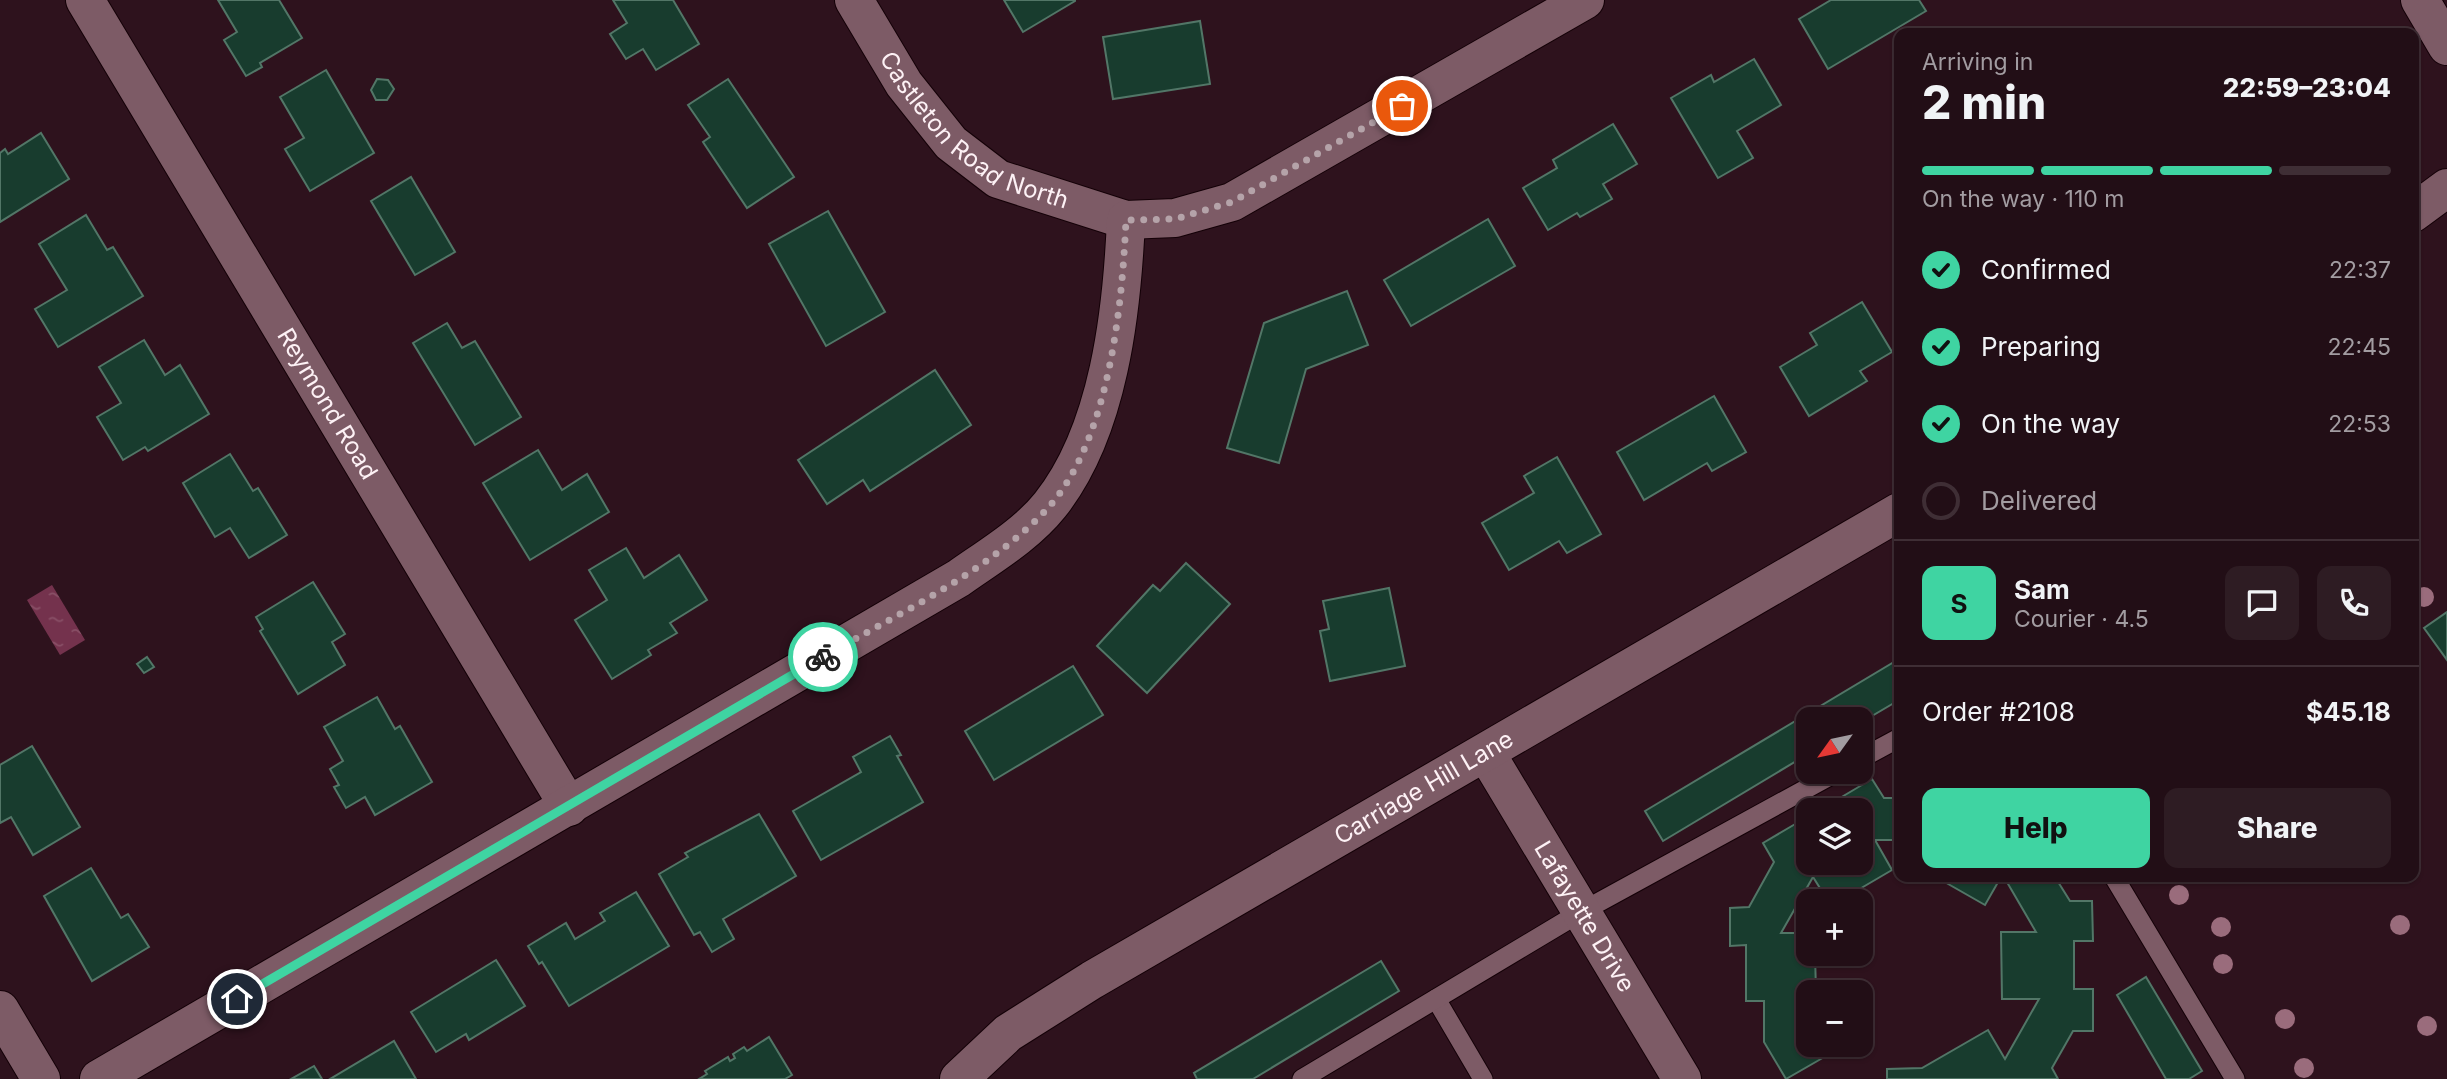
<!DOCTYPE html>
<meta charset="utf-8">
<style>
:root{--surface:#220e16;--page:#2e1c23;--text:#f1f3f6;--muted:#a29ca1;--line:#3f2e35;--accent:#3fd4a2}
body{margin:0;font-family:Inter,sans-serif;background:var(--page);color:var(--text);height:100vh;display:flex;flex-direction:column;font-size:26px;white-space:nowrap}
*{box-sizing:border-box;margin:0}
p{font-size:23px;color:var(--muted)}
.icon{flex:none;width:38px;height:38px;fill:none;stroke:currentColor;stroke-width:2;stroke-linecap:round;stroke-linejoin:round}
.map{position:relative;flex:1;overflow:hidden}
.drawer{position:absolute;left:1894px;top:28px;width:525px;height:854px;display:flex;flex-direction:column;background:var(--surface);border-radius:14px;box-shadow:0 2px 5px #0004,0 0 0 2px var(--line)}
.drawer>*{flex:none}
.needle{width:46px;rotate:237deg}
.controls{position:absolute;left:1796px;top:707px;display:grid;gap:14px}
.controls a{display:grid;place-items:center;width:77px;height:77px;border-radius:14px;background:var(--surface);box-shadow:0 2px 5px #0004,0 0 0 2px var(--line);font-size:35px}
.pin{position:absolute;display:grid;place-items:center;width:60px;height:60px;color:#fff;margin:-30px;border:4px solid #fff;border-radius:50%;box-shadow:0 2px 7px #0007}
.courier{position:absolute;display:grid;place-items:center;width:70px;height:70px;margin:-35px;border:5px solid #3fd4a2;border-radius:50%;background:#fff;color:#222;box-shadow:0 2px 9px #0007}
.summary em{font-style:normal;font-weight:800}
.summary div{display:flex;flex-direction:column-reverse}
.summary{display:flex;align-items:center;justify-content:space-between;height:119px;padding:0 28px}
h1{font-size:46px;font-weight:800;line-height:52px}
.bar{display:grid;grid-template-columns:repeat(4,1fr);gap:10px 7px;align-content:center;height:84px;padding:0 28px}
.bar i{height:9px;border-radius:5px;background:var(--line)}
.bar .active{background:var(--accent)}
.bar p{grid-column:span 4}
.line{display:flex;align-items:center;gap:18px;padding:0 28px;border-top:2px solid var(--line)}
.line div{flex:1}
.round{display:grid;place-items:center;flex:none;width:74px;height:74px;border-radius:14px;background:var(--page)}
ol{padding:0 28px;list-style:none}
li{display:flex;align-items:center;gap:21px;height:77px}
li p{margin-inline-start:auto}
li .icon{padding:7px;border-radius:50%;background:var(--accent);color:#111;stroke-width:4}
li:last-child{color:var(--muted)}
li i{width:38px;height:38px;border:4px solid var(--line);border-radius:50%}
.action{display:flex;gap:14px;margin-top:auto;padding:14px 28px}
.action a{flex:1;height:80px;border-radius:14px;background:var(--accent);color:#111;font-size:28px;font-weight:800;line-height:80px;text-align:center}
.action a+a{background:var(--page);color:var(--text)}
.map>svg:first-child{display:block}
.water{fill:url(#water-ripples)}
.building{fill:#183c2e;stroke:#527667;stroke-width:2}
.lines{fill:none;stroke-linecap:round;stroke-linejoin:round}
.service-casing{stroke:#140107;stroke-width:21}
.minor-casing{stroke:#140107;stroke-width:40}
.service{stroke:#7d5b66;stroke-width:19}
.minor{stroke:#7d5b66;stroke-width:38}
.tree{fill:#9a6c7c}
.done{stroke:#b5a3a9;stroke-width:7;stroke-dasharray:0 12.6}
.route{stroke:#3fd4a2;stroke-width:9}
.labels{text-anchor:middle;stroke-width:5;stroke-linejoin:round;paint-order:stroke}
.street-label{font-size:24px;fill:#fdf1f5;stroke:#0e0407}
</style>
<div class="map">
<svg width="2447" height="1079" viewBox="0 0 2447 1079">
<defs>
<pattern id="water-ripples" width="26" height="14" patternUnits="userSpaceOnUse" patternTransform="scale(1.75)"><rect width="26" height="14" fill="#74324d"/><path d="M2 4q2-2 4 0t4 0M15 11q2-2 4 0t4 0" fill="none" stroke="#895067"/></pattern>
</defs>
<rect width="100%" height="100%" fill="#2e121d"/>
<path class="water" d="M52,585L85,640L60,655L27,600Z"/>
<g class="building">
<path d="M218,0H279L302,38L260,63L262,67L246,76L224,40L237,32Z"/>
<path d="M613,0H673L699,44L656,70L643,49L626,59L610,34L627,23Z"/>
<path d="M1004,0H1075V1L1023,32Z"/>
<path d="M1831,0H1919L1926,11L1828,69L1799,19Z"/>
<path d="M1200,21L1210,84L1113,99L1103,37Z"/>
<path d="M1754,59L1781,105L1737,131L1753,158L1718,178L1671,98L1711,75L1714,82Z"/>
<path d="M326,70L374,153L310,191L285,149L304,138L280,97Z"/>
<path d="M377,79L388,80L394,89L387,100H376L371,90Z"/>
<path d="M728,79L794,177L747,208L703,142L710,137L688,105Z"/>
<path d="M1613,124L1637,164L1603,184L1612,199L1580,217L1577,213L1548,230L1523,188L1557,168L1553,160Z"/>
<path d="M41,133L69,179L0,222V153L5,149L8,154Z"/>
<path d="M411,177L455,252L415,275L371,201Z"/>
<path d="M828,211L885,312L826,346L769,244Z"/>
<path d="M86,215L107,250L113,247L143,296L58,347L35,309L67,290L39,244Z"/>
<path d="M1488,219L1515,266L1411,326L1384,280Z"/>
<path d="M1347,291L1368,345L1306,369L1279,463L1227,448L1264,323Z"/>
<path d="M1862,302L1892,352L1860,371L1867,381L1809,416L1780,367L1817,345L1810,333Z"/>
<path d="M447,323L462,348L475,341L521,417L475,445L413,343Z"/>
<path d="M144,340L165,375L180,365L209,414L148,451L145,447L123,460L97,417L121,403L99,367Z"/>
<path d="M935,370L971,425L870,491L863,480L827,504L798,460Z"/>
<path d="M1714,396L1746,452L1712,471L1707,463L1644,500L1617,452Z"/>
<path d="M538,450L562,490L587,474L609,512L530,560L483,483Z"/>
<path d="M230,454L253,491L258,488L287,535L249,558L230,528L215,537L183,483Z"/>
<path d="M1557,457L1601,534L1567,553L1559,541L1509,570L1482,523L1534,493L1524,476Z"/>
<path d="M626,548L644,578L679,555L707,600L670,623L677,633L648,650L651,655L612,679L575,620L607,600L589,570Z"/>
<path d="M1186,563L1230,604L1147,693L1097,646L1153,585L1160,591Z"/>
<path d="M313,582L345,634L332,642L345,665L298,694L260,631L263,629L256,617Z"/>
<path d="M1389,588L1405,666L1330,681L1320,631L1329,629L1323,601Z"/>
<path d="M2447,612V660L2424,628Z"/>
<path d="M147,657L154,667L144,673L137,664Z"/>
<path d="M1899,659V700L1860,723V719H1808V754L1663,841L1645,811Z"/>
<path d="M1073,666L1103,715L994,780L965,731Z"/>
<path d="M377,697L395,729L400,726L432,782L375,815L365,797L346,808L334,787L339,785L330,769L343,761L324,727Z"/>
<path d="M890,736L901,755L897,756L923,802L821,860L793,811L861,772L853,757Z"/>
<path d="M32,746L80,827L33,855L11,817L0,823V765Z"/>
<path d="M1872,779L1884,798H1899V840H1875L1892,870L1839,901H1828L1813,877L1781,933H1808V954H1815L1816,992H1808V1045H1829L1833,1052L1786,1079L1764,1042V1001H1746V945L1730,946V908L1749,907L1774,862L1763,843L1797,823L1808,839V863H1860V810H1848L1840,798Z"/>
<path d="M759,814L796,876L723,919L734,939L712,952L700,932L694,935L659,874L688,857L685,853Z"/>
<path d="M91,868L121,918L128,914L149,947L92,981L44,896Z"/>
<path d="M1936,877H2001L1985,905Z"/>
<path d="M2004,877H2055L2070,901H2092L2093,941H2074V989H2093V1031H2073L2052,1068L2058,1079H1887V1069L1922,1068L1988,1030L2005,1059L2039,999H2002L2001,932H2036Z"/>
<path d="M636,892L669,946L569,1006L542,962L539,964L528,946L566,923L575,939L605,921L600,913Z"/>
<path d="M496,960L525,1006L469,1040L466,1034L436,1052L411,1012Z"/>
<path d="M1381,961L1399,991L1253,1079H1197L1194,1073Z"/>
<path d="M2146,977L2202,1071L2189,1079H2166L2117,995Z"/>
<path d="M769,1037L792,1075L785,1079H699L707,1074L705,1071L728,1057L730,1061L735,1058L733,1054L744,1047L747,1051Z"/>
<path d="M394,1041L416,1079H330Z"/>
<path d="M314,1066L322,1079H291Z"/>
</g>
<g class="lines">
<g class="service-casing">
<g id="service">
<path d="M1860,759L1899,738"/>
<path d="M2114,877L2235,1079"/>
<path d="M1436,999L1483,1079"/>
<path d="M1302,1079L1581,912L1837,772"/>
</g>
</g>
<g class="minor-casing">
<g id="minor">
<path id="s1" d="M85,0L569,807"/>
<path id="s2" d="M854,0L904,84L951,143L998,179L1126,220L1175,218L1232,202L1585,0"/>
<path d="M2420,0L2447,46"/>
<path d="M2413,213L2447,188"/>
<path id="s3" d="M1486,753L1682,1079"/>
<path d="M0,1010L41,1079"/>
<path d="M99,1079L959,578C990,556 1026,535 1050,505C1109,431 1122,312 1126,220"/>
<path id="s4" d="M959,1079L1008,1033L1092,980L1899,512"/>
</g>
</g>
<use href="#service" class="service"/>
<use href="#minor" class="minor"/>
</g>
<g class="tree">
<circle cx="2424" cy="597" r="10"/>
<circle cx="2179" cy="895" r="10"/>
<circle cx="2400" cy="925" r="10"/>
<circle cx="2221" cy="927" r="10"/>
<circle cx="2223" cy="964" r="10"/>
<circle cx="2285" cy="1019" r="10"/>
<circle cx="2427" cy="1026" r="10"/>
<circle cx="2304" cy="1068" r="10"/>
</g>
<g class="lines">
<path class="done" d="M823,657C899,613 987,573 1048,508C1109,440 1122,308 1126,220L1175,219L1232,202L1402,106"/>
<path class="route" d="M237,999L823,657"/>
</g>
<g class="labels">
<g class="street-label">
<text dy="8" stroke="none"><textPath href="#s2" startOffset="184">Castleton Road North</textPath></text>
<text dy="8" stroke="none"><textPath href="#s1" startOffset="471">Reymond Road</textPath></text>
<text dy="8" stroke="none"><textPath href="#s4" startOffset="550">Carriage Hill Lane</textPath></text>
<text dy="8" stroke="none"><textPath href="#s3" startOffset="191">Lafayette Drive</textPath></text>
</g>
</g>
</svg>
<div class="controls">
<a><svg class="needle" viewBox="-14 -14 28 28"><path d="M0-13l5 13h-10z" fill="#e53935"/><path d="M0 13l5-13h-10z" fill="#a29ca1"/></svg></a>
<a><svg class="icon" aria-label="layers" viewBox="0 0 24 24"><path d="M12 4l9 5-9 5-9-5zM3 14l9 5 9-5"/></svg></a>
<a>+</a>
<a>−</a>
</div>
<div class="pin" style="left:1402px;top:106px;background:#ea580c"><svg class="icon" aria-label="bag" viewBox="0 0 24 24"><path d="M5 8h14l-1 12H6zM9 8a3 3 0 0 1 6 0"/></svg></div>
<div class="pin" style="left:237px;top:999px;background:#1f2937"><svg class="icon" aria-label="home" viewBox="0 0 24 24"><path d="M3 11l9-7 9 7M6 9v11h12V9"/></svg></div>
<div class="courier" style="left:823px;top:657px"><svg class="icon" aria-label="bike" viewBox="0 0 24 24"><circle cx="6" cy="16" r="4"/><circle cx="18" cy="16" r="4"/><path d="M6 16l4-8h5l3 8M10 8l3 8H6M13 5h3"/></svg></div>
<section class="drawer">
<div class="summary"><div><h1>2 min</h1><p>Arriving in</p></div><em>22:59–23:04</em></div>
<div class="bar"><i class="active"></i><i class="active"></i><i class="active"></i><i></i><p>On the way · 110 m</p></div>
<ol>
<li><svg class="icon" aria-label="check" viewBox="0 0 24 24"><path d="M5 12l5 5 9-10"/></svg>Confirmed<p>22:37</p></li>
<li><svg class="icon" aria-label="check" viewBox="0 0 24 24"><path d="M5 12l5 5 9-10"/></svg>Preparing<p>22:45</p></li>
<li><svg class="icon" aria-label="check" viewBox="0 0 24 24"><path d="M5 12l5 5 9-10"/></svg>On the way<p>22:53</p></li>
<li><i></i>Delivered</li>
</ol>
<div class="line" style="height:126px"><b class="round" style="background:var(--accent);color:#111">S</b><div><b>Sam</b><p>Courier · 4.5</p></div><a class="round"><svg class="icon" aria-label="chat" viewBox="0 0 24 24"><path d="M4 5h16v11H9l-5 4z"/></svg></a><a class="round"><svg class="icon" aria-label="phone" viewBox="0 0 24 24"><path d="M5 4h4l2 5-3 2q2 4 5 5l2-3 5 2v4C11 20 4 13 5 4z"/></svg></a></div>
<div class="line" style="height:91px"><div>Order #2108</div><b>$45.18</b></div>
<div class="action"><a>Help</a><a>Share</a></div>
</section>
</div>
